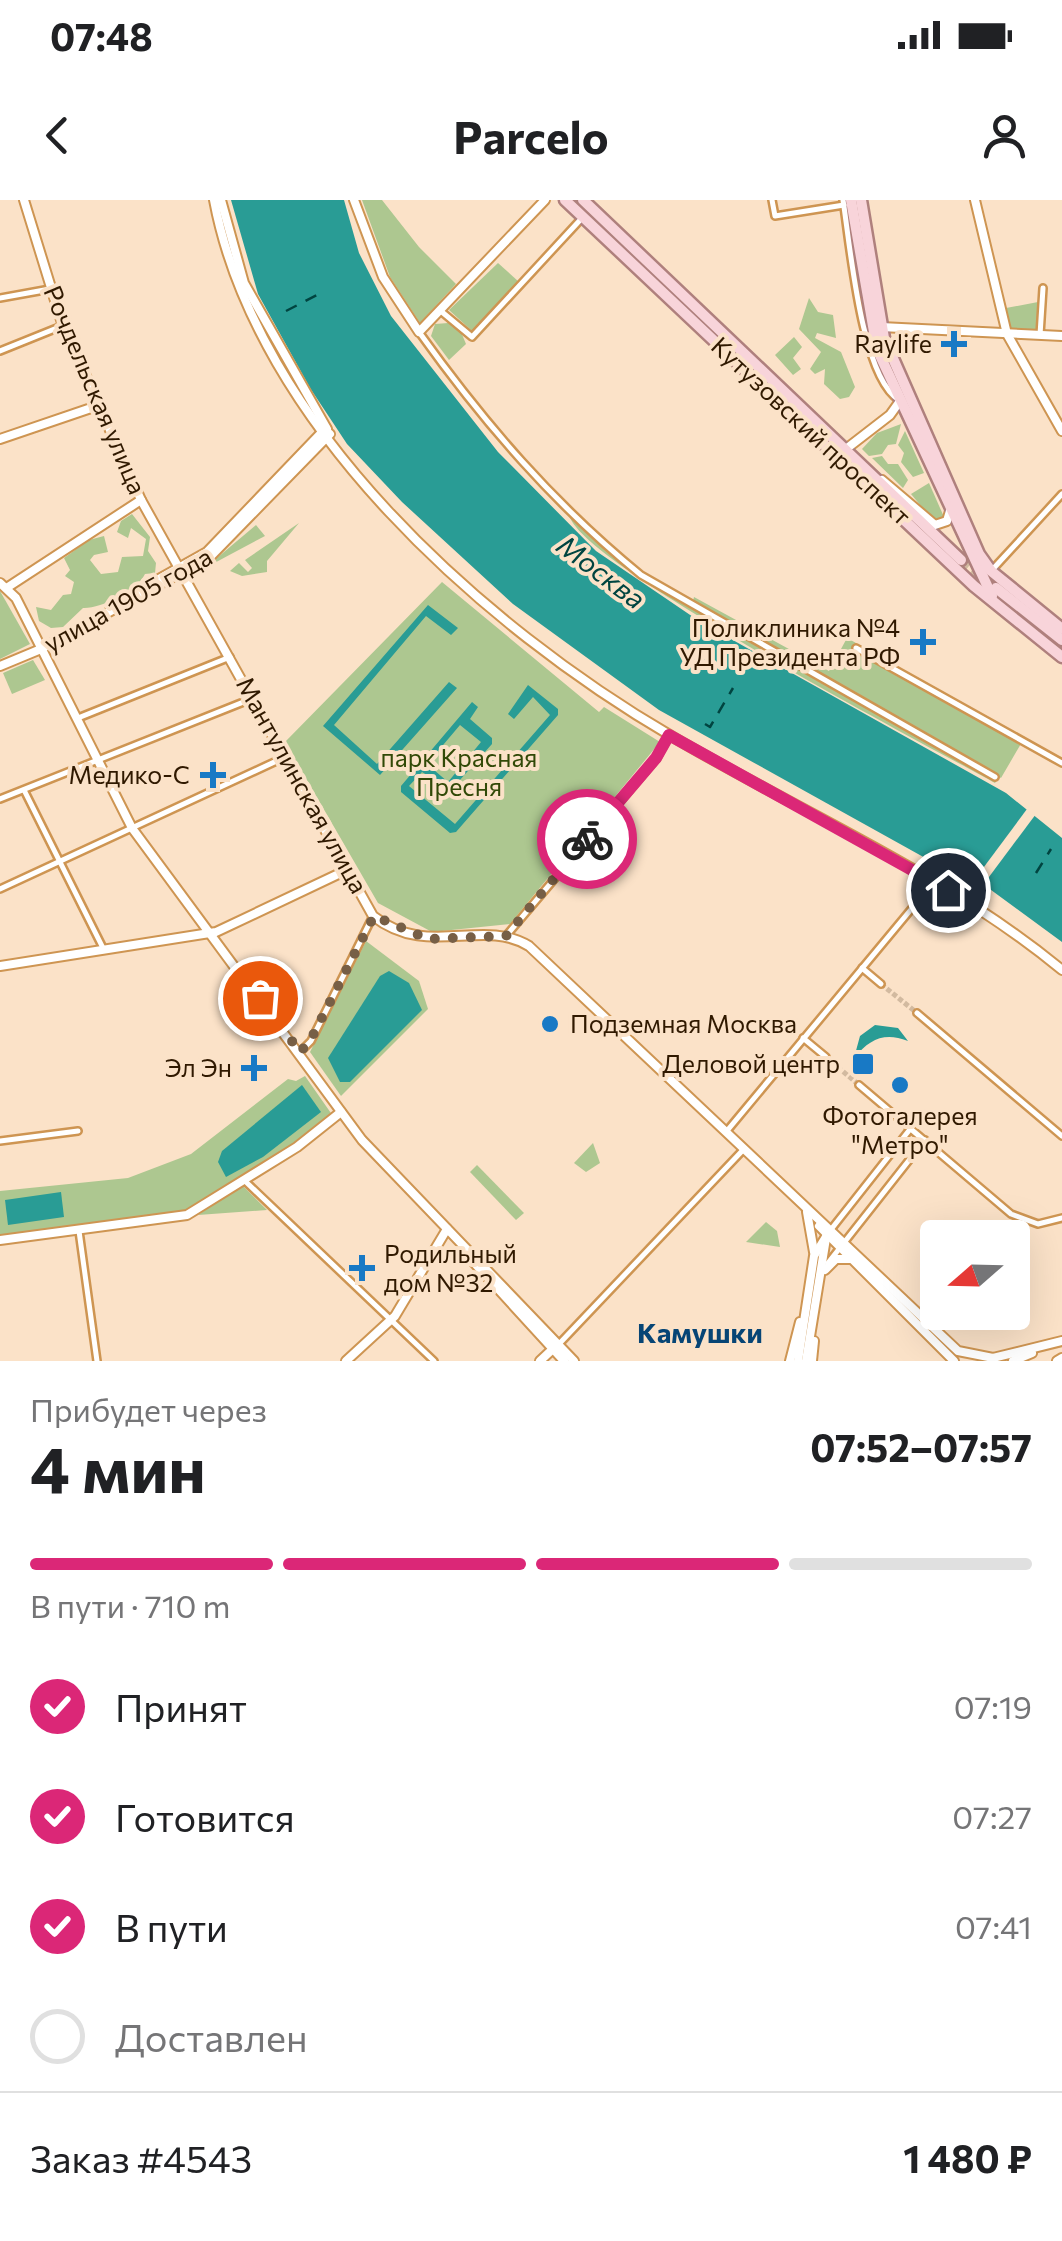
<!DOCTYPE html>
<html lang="ru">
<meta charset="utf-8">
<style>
:root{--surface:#fff;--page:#f2f2f2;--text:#202124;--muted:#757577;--line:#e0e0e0;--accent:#db2777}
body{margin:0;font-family:Commissioner,sans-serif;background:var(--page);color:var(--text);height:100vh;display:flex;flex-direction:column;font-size:38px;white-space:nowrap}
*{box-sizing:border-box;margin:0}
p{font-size:32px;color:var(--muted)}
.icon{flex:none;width:55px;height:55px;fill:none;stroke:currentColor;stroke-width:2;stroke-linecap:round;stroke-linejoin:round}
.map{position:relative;height:1161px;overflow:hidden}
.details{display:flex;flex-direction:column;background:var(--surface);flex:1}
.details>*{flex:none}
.needle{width:65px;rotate:250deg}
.buttons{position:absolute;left:920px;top:1020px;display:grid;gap:20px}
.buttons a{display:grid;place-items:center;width:110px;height:110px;border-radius:10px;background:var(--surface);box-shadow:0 10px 40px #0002;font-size:50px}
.pin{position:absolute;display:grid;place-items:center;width:85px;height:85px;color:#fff;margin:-42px;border:5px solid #fff;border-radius:50%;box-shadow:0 2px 10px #0007}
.courier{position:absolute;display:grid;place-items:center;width:100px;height:100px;margin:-50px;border:8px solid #db2777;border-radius:50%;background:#fff;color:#222;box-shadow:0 2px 12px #0007}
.headline em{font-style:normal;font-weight:700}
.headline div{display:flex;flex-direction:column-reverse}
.headline{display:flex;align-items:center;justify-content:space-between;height:170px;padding:0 30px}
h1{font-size:65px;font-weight:700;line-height:75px}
.bar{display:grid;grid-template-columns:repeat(4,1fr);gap:15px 10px;align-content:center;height:120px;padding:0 30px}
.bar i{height:12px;border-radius:8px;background:var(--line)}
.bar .current{background:var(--accent)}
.bar p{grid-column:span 4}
.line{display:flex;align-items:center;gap:25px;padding:0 30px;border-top:2px solid var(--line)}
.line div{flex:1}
ol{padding:0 30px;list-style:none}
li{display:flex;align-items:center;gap:30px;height:110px}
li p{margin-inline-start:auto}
li .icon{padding:10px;border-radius:50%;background:var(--accent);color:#fff;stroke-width:4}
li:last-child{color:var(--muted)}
li i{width:55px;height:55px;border:5px solid var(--line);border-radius:50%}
.status{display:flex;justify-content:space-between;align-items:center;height:70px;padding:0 50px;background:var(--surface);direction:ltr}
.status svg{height:28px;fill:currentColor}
header{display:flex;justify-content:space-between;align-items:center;height:130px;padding:0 30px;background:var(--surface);font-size:45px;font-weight:700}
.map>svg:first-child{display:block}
.green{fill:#adc790}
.water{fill:#299c95;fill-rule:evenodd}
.pier{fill:#fbe2c8}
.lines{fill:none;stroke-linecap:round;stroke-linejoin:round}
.ferry{stroke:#004440;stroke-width:2.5;stroke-dasharray:12 10;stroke-linecap:butt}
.street-tunnel{stroke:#d2baa0;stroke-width:5;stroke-dasharray:5 2.5;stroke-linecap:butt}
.primary-tunnel{stroke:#d2baa0;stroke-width:10;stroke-dasharray:10 5;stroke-linecap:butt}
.street-casing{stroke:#ce9552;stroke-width:10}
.secondary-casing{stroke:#ce9552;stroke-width:12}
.primary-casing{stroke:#af807d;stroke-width:15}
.street{stroke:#fff;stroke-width:5}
.secondary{stroke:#fff;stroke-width:8}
.primary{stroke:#f8d4da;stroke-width:10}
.done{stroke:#775f46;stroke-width:10;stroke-dasharray:0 18}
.route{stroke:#db2777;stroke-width:12}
.poi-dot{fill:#1879c5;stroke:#fbe2c8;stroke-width:4}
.labels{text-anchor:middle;stroke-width:8;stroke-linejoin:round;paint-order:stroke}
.poi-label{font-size:25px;fill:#301900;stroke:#fbe2c8;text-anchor:end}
.street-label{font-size:25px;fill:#301900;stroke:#fbe2c8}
.park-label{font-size:25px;fill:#314907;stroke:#fbe2c8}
.water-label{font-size:28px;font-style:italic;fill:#004440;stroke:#fbe2c8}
.neighbourhood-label{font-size:28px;font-weight:bold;fill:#074575;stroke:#fbe2c8}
</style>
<div class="status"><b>07:48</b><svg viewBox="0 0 49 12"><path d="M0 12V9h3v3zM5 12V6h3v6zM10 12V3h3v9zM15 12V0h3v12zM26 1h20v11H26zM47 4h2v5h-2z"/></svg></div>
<header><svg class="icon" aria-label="back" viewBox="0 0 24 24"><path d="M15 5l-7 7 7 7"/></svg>Parcelo<svg class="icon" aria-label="person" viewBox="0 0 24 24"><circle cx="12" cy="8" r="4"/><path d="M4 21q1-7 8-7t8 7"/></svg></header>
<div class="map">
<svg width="1062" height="1161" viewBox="0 0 1062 1161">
<rect width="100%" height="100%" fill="#fbe2c8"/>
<g class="green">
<path d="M362,0H382L419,47L456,84L420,123L390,77Z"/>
<path d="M498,63L519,82L472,131L449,110Z"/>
<path d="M809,98L818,112L833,115L836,138L817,133L815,138L841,152L855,187L849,197L840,199L824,184L825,169L815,174L810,169L821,152L799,129Z"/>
<path d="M1038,102L1037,131L1011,129L1006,108Z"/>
<path d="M448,123L461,132L466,144L449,160L431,136L435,124Z"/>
<path d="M794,137L802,147L793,158L801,169L793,175L775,155Z"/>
<path d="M901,224L896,244L888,245L882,254L869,256L862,249L877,233Z"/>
<path d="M905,231L924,273L913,277L901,262L904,253L898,245Z"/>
<path d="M882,256L888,264H898L908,280L903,288L872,258Z"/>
<path d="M929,283L944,317L936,324L911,294Z"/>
<path d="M132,314L150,337L148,351L156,363L155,373L145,374C137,391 100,409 83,408L63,427L51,428L39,421L36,407L51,410L63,395L71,394L74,382L65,376L70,370L64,358L89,340L104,336L108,352L94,355L90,360L101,374L118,372L122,357L143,356L146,339L131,328L128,338L117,332L121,321Z"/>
<path d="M569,314L640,376L683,404L997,580L995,583C934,549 574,361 569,314Z"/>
<path d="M299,323L267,361V372L242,376L230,371L239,363L248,372L252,368L245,360Z"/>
<path d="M256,325L265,336L205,368Z"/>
<path d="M442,382L599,512L604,507L660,542L510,724L432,732L378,703L285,542Z"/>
<path d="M0,391L30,444L0,459Z"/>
<path d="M694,397L829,471L847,438L856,443L854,448L1022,542L1001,578L693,401Z"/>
<path d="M33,460L45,480L12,494L3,473Z"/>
<path d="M366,741L419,781L428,809L341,896L310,852Z"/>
<path d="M305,876L333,916L293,947L192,1009L0,1037V991L128,978L191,954L288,879L296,881Z"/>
<path d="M593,943L600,963L586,972L574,963Z"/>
<path d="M477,965L524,1013L516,1020L470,972Z"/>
<path d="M242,985L267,1010L198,1015Z"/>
<path d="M766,1022L777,1031L780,1047L746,1042Z"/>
</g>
<g class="water">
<path d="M231,0H344L359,53L391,116L498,252L596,351L699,421L1006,593L1062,638V742L972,676L963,679L659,510L513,404L402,302L347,244L310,188L258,94Z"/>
<path d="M428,405L458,428L451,435L426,416L334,525L377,564L449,482L457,488L380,575L323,526Z"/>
<path d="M528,485L558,509V515L456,632L450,633L401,592V586L472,502L478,507L470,519L492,538V544L451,590L422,572L409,586L455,624L550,515L533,497L514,519L508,514ZM460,525L481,542L448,582L427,564Z"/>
<path d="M389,771L409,783L422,810L350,882H340L328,858L380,776Z"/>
<path d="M875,825L898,828L908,841C884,832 870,839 854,858L860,836Z"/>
<path d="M302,885L321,912L263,957L226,977L218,962L222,951Z"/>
<path d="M61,992L64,1017L8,1025L5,1000Z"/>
</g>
<path class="pier" d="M1030,605L1036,614L980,689L972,683Z"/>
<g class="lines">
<g class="ferry">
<path d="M286,111L317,95"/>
<path d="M705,524L710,527L733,488"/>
<path d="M1036,673L1051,649"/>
</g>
<g class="street-tunnel">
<path d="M881,784L917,813"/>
<path d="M826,857L859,885"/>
</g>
<path class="primary-tunnel" d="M961,360L984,378"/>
<g class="street-casing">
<g id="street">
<path d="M772,0L775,16L844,5"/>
<path d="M843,0C850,44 861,177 899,200"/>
<path d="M0,98L50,89"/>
<path d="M442,112L472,137L582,18"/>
<path d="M419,132C484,223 554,304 641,375L995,577"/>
<path d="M1040,135L1043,88"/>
<path d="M0,151L62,126"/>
<path d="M993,369L1062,294"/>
<path d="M856,448L1062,563"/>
<path d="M78,518L230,457"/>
<path d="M24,590L103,748"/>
<path d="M0,599L251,499"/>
<path d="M0,689L283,558"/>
<path d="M506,736L657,558L669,535"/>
<path d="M862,768L881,784"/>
<path d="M917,813L1062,936"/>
<path d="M803,838L826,857"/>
<path d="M300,852L311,841L373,716"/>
<path d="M859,885L1011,1014L1038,1024L1062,1018"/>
<path d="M726,932L933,683"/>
<path d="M0,941L78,931"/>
<path d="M245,981L434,1161"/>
<path d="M79,1031L97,1161"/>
<path d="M829,1032L911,928"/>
<path d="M828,1063L925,940"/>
<path d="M559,1144L743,950"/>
</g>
</g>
<g class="secondary-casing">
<g id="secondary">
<path d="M24,0L61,120L141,300L373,716C428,759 481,717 529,746L958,1151L993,1158L1062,1141"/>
<path d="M214,0C256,224 484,427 673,537C802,613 946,674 1062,770"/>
<path d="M221,0L244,83L327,229"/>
<path d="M354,0L383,77L419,132L545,0"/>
<path d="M975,0L1007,134L1062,231"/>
<path d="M881,127L1062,136"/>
<path d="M0,239L97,206"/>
<path d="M846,249L890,215L900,201"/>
<path d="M882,280L935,325L947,321L950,311"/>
<path d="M0,383L16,398L132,628L362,940L574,1161"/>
<path d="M8,387L141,300"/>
<path d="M134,393L207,352L326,228"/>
<path d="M0,466L41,449L210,357L330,234"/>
<path d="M0,766L216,732L349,669"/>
<path d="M807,1012L814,1052"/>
<path d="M819,1026L954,1161"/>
<path d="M0,1040L187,1015L297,947L341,912"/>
<path d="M468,1056L564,1161"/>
<path d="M825,1070L836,1059H850"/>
<path d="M346,1161L395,1116L447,1029"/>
<path d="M540,1161L555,1147"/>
<path d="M790,1161L800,1122"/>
<path d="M798,1161L814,1056L827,1035"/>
<path d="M806,1161L827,1032"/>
<path d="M812,1161L814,1141"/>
<path d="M1013,1161L1032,1153"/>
<path d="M1057,1161L1062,1158"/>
</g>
</g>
<g class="primary-casing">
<g id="primary">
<path d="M565,0L974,386L1062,457"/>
<path d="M583,0L961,360"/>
<path d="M851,0L877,149L992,396"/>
<path d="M861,0L884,138L979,354L991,371L1062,429"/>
<path d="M996,388L1062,440"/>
</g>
</g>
<use href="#street" class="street"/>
<use href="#secondary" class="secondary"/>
<use href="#primary" class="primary"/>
</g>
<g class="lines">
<path class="done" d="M260,798L300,852L310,841L374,716L428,739L506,736L587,639"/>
<path class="route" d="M587,639L656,558L669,535L948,690"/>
</g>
<g class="poi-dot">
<path d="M949 129h10v10h10v10h-10v10h-10v-10h-10v-10h10z"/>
<path d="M918 427h10v10h10v10h-10v10h-10v-10h-10v-10h10z"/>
<path d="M208 560h10v10h10v10h-10v10h-10v-10h-10v-10h10z"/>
<circle cx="550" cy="824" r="10"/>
<rect x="851" y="852" width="24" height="24" rx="5"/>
<path d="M249 853h10v10h10v10h-10v10h-10v-10h-10v-10h10z"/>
<circle cx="900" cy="885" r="10"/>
<path d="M357 1053h10v10h10v10h-10v10h-10v-10h-10v-10h10z"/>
</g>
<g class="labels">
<g class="poi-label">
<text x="932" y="153">Raylife</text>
<text x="900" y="437">Поликлиника №4<tspan x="900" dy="29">УД Президента РФ</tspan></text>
<text x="190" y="584">Медико-С</text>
<text x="570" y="833" text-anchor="start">Подземная Москва</text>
<text x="840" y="873">Деловой центр</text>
<text x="232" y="877">Эл Эн</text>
<text x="900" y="925" text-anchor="middle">Фотогалерея<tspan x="900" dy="29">"Метро"</tspan></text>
<text x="384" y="1063" text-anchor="start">Родильный<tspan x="384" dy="29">дом №32</tspan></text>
</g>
<g class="street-label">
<text transform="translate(95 190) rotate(67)" y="9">Рочдельская улица</text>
<text transform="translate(811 231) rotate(43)" y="9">Кутузовский проспект</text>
<text transform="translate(128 400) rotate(-29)" y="9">улица 1905 года</text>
<text transform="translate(302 585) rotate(61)" y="9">Мантулинская улица</text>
</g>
<g class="park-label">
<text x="459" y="567">парк Красная<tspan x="459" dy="29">Пресня</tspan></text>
</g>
<g class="water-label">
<text transform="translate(601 372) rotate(37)" y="10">Москва</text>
</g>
<g class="neighbourhood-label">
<text x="700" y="1143">Камушки</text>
</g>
</g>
</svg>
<div class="buttons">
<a><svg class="needle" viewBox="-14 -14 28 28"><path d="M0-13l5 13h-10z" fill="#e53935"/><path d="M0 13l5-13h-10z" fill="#757577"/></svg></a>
</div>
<div class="pin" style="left:260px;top:798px;background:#ea580c"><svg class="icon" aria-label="bag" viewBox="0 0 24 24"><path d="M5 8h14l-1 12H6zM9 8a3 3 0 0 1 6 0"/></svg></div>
<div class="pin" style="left:948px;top:690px;background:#1f2937"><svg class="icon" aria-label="home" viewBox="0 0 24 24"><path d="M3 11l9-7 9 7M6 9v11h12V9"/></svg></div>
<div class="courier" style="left:587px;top:639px"><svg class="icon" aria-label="bike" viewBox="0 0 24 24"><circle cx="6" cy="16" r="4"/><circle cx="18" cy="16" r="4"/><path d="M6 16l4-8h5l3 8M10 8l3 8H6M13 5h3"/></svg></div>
</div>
<section class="details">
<div class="headline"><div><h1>4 мин</h1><p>Прибудет через</p></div><em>07:52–07:57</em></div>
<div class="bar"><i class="current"></i><i class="current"></i><i class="current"></i><i></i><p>В пути · 710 m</p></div>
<ol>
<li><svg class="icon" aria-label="check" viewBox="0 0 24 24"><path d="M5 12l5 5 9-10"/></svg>Принят<p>07:19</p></li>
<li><svg class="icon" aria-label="check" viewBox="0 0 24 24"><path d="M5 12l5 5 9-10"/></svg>Готовится<p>07:27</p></li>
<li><svg class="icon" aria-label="check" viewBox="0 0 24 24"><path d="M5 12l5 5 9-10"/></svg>В пути<p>07:41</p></li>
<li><i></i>Доставлен</li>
</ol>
<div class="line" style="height:130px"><div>Заказ #4543</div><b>1 480 ₽</b></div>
</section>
